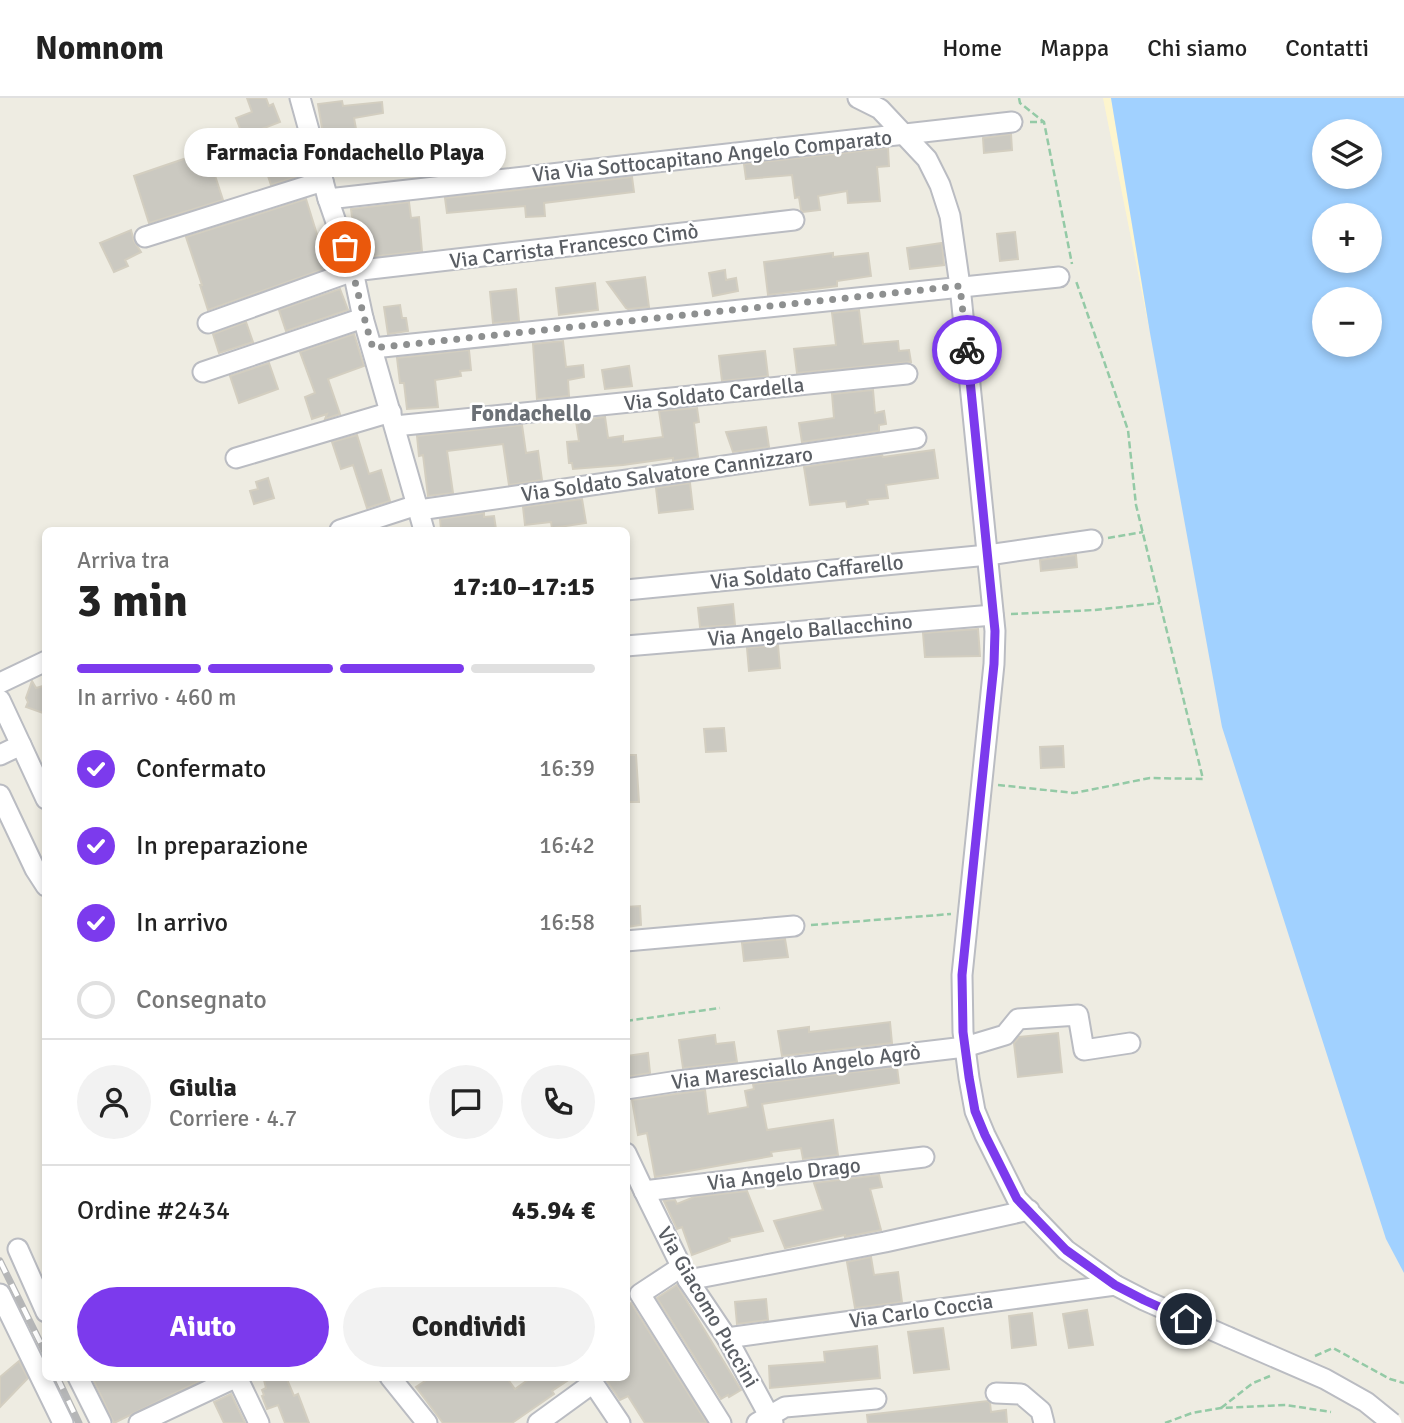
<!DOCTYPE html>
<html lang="it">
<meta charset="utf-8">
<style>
:root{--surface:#fff;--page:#f2f2f2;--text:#222;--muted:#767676;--line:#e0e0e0;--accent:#7c3aed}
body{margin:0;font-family:Signika,sans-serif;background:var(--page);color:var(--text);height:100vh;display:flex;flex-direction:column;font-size:26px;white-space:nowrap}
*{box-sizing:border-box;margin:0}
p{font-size:23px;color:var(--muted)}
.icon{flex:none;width:38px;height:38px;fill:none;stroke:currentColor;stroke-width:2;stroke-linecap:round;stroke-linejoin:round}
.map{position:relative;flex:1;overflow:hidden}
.drawer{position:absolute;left:42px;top:429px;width:588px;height:854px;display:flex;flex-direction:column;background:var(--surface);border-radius:10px;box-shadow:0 4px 10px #0003}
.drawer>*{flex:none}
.tools{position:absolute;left:1312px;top:21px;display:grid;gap:14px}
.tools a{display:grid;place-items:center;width:70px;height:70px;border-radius:50%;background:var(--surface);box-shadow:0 4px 10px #0003;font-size:35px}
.pin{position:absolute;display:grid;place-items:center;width:60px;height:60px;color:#fff;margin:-30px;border:4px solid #fff;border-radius:50%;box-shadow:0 2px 7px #0007}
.courier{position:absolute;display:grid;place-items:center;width:70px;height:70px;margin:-35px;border:5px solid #7c3aed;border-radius:50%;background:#fff;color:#222;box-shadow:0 2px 9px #0007}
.bubble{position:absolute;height:49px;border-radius:24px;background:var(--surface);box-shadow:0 4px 10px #0003;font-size:23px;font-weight:800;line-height:49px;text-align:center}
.overview em{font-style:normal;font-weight:800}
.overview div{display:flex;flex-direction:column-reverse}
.overview{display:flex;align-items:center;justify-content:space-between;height:119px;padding:0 35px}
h1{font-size:46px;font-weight:800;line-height:52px}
.bar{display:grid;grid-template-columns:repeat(4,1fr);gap:10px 7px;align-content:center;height:84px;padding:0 35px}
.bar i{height:9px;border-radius:5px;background:var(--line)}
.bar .on{background:var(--accent)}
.bar p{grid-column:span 4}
.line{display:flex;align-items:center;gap:18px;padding:0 35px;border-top:2px solid var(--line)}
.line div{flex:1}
.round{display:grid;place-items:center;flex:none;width:74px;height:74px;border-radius:37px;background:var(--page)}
ol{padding:0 35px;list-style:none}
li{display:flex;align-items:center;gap:21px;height:77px}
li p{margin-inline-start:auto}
li .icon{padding:7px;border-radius:50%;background:var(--accent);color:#fff;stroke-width:4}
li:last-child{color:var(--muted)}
li i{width:38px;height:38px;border:4px solid var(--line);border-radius:50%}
.action{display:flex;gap:14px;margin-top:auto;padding:14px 35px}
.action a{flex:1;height:80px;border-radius:42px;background:var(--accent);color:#fff;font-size:28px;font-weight:800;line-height:80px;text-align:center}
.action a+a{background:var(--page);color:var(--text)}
header{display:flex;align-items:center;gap:42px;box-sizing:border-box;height:98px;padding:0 35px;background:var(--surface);border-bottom:2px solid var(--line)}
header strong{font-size:33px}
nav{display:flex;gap:38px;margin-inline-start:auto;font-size:24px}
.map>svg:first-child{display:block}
.sand{fill:#fdf5ce}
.water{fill:#a1d1ff;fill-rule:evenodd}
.building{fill:#cbc9c1;stroke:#d3cec0;stroke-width:2}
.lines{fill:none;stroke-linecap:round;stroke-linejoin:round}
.minor-casing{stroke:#babcc2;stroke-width:23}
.path{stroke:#94caa6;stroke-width:2.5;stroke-dasharray:7 3.5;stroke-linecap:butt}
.minor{stroke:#fff;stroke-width:19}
.rail-casing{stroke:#b5b6b7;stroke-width:7}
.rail{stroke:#fff;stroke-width:4.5;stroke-dasharray:13;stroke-linecap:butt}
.minor-bridge-casing{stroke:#babcc2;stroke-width:23;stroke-linecap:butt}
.minor-bridge{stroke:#fff;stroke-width:19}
.done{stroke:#8e9090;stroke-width:7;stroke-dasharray:0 12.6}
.route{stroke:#7c3aed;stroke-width:9}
.labels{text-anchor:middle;stroke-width:5;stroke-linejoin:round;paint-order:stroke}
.street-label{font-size:21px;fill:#5a5e64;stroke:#fff}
.neighbourhood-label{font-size:23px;font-weight:bold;fill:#6b7076;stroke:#fff}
</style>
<header>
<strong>Nomnom</strong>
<nav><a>Home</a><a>Mappa</a><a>Chi siamo</a><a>Contatti</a></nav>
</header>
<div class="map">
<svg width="1404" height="1325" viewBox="0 0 1404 1325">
<rect width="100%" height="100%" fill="#eeece2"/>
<path class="sand" d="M1103,0H1111L1150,235Z"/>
<path class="water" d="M1111,0H1404V1175L1386,1141L1222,629L1150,235ZM1325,33H1370V79H1325ZM1325,117H1370V163H1325ZM1325,201H1370V247H1325Z"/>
<g class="building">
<path d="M247,0H266L269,8L273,6L280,24L243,38L236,20L252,14Z"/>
<path d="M342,3L343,8L382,4L383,15L354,20L356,31L323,36L318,6Z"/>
<path d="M1011,36L1012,52L984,55L983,40Z"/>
<path d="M888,50L889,68L877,69L880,103L848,105L847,93L818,98L820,112L803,114L801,112L799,99L795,100L792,77L746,81L744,66Z"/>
<path d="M297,52L305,76L271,87L263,63Z"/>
<path d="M207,53L223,102L149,125L134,78Z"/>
<path d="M632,79L634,94L544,105L545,118L526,119L525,108L447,115L445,100Z"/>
<path d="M306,101L324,159L320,161L324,171L208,212L200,187H202L186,139Z"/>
<path d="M409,104L411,120L419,119L422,153L361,160L355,141L351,111Z"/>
<path d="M131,132L134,143L141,154L125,162L128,168L114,174L100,145Z"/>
<path d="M1015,134L1018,161L1000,163L997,136Z"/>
<path d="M942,145L944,167L910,171L907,150Z"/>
<path d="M833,155V159L868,155L871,178L837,183V188L768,197L764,164Z"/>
<path d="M725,172L726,182L736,180L738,193L713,198L709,175Z"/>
<path d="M645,179L649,209L628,211L626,210L607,184Z"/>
<path d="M595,185L598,212L559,217L556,190Z"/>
<path d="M340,191L348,212L286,233L279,212Z"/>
<path d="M516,191L519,223L493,225L490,194Z"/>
<path d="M400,207L402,220H406L408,233L388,236L384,209Z"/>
<path d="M859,212L863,246L898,243L899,253L909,252L911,264L797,275L794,251L836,247L832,215Z"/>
<path d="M246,224L253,244L219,255L213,236Z"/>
<path d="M354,236L364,268L328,281L340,316L325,321L327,316L312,321L305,299L315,295L300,254Z"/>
<path d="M563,243L566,269L583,267L584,279L568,282L569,298L537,301L533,246Z"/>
<path d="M469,252L471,272L460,273L461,278L435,282L438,309L407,311L404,285H400L397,260Z"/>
<path d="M765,253L768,278L722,283L719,258Z"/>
<path d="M269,265L278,291L239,305L230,278Z"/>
<path d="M629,268L632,288L605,291L602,272Z"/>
<path d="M873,292L875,315L884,313L886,326L879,327V333L802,344L799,325L834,320L832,296Z"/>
<path d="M697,310L699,324L694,325L698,359L673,363V360L623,367L573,371L572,365H569L567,344L579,343L576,323L605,319L608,340L623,338V344L663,339L659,313Z"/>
<path d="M522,327L526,355L538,353L542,382L509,387L503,346L447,353L453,395L428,398L423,357L419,358L417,338Z"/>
<path d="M766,329L769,349L733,354L726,334Z"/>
<path d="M357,337L369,376L381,372L390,403L367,410L353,367L341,371L332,344Z"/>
<path d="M934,352L938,380L886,387L888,400L867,402L868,406L847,409L846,403L810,407L804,369L882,357L883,359Z"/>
<path d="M268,380L274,400L254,406L250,393L258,391L256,384Z"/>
<path d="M690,385L693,411L659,415L656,390Z"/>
<path d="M582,401L586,425L552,430L551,424L525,427L523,409Z"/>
<path d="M484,415V419L494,418L496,431L441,432L440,421Z"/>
<path d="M1076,457L1077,469L1041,473L1040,462Z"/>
<path d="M733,506L735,527L700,529L698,510Z"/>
<path d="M978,531L980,558L925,559L923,535Z"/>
<path d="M778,547L780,570L749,573L747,550Z"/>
<path d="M32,583L36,590L46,587V616L26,609L28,604L26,600Z"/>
<path d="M724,630L726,653L706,654L704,631Z"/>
<path d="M1063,648L1064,669L1041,670L1040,649Z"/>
<path d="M626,657H636L639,704H626Z"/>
<path d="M640,808L641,827L626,829V809Z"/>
<path d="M785,841L788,859L744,863L742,845Z"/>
<path d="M890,924L892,945L782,958L778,933L809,929V934Z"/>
<path d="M1058,935L1062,974L1018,979L1014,945L1019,939Z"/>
<path d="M715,937L716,946L734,944L737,964L683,970L679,942Z"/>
<path d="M648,955L650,975L626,979V958Z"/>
<path d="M897,969L899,985L762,1006L767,1032L833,1022L838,1057L803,1061L801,1050L771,1054L772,1058L655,1079L647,1035L638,1037L632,1002L705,992L708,1016L748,1009L745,993L754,991L753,986Z"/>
<path d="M879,1077L882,1089L870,1091L881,1132L845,1139V1137L785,1150L774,1123L823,1112L814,1085Z"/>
<path d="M747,1093L763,1133L729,1140L730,1143L692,1157L682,1129L677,1131L664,1103L675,1102L677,1106L694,1099Z"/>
<path d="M871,1159L874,1177L898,1174L902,1204L855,1210L847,1164Z"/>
<path d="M677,1187L741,1292L729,1299L728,1297L721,1301L657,1200Z"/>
<path d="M766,1201L768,1222L737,1226L735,1204Z"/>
<path d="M631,1205L707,1325H645L628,1298L620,1302L604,1279H626V1208Z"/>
<path d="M1087,1212L1093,1247L1069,1250L1063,1216Z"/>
<path d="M1032,1215L1036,1247L1012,1250L1009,1218Z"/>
<path d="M943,1230L949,1271L914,1275L908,1234Z"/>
<path d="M877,1248L880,1280L770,1290L769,1268L825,1264L824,1254Z"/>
<path d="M19,1263L28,1280L0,1309V1279Z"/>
<path d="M92,1279H208L114,1325Z"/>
<path d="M272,1279H286L294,1298L298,1296L309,1325H285L278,1307L267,1311L262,1298L264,1297L262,1292L266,1290L264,1282Z"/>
<path d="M431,1279H506L515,1291L532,1279H573L552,1293L554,1296L512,1325H443L416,1289Z"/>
<path d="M231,1296L245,1325H224L214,1304Z"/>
<path d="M988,1303L990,1305L991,1314L1006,1312L1007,1325H868L867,1317Z"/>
</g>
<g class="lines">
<g class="minor-casing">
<g id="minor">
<path d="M300,0L328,101L353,173L363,220L424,432"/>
<path d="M858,0L880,11L927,61L940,87L950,118L960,188L995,533L994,566L962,877L963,934L969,980L975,1013L985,1037L1017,1101L1066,1152L1115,1187L1144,1202L1228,1239"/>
<path d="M328,101L1012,24"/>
<path d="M145,139L323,83"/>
<path d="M208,225L353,173L794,122"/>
<path d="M373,250L1059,179"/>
<path d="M203,274L363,220"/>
<path d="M395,328L907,276"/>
<path d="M236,360L391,314"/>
<path d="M419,412L916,340"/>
<path d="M340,432L417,407"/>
<path d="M626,492L988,457L1092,442"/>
<path d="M626,548L993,517"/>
<path d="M0,585L46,563"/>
<path d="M0,602L21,647"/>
<path d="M0,657L21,647L46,701"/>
<path d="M0,697L35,771L46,788"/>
<path d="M626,843L794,828"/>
<path d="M626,991L678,983L965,949L1005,937L1018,921L1078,917L1084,952L1130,945"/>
<path d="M626,1055L644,1093L688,1182L727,1240L773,1325"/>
<path d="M644,1093L924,1059"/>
<path d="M18,1151L46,1214"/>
<path d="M681,1169L640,1196L721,1325"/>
<path d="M688,1182L885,1144L1029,1112"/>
<path d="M0,1196L63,1325"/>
<path d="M727,1240L1115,1187"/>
<path d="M78,1279L101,1325"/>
<path d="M390,1279L427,1325"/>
<path d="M589,1279L620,1325"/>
<path d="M996,1295L1021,1296L1041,1313L1044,1325"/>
<path d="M139,1325L237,1279L259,1325"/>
<path d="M538,1325L593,1285"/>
<path d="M757,1325L785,1309L876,1301"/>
</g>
</g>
<g class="path">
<path d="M1019,0L1020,5L1044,24L1072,166"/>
<path d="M1030,24H1044"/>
<path d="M1108,440L1143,434"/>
<path d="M1011,516L1094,512L1160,505"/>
<path d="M998,687L1074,695L1150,680L1203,681L1136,407L1128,332L1076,183"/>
<path d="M811,827L951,816"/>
<path d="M626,923L720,910"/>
<path d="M1315,1258L1333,1250L1390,1281L1404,1285"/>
<path d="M1221,1310L1253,1285L1270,1278"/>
<path d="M1165,1325L1192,1315L1221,1310L1286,1307L1331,1314"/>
</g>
<use href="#minor" class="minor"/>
<g class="rail-casing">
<g id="rail">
<path d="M0,1163L46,1256"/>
<path d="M57,1279L79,1325"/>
</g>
</g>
<use href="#rail" class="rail"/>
<g class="minor-bridge-casing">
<path id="minor-bridge" d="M1228,1239L1325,1281L1366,1304L1392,1325"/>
</g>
<use href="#minor-bridge" class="minor-bridge"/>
</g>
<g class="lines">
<path class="done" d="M345,149C356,182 362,216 373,250L960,188L967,252"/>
<path class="route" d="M967,252L995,533L994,566L962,877L963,934L969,979L975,1013L985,1037L1017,1101L1066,1152L1115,1187L1144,1202L1186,1221"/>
</g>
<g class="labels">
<g class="street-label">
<text transform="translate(712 58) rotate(-6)" y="7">Via Via Sottocapitano Angelo Comparato</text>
<text transform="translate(574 148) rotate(-7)" y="7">Via Carrista Francesco Cimò</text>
<text transform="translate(714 296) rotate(-6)" y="7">Via Soldato Cardella</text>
<text transform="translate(667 376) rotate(-8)" y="7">Via Soldato Salvatore Cannizzaro</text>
<text transform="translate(807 474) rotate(-6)" y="7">Via Soldato Caffarello</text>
<text transform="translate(810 532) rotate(-5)" y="7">Via Angelo Ballacchino</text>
<text transform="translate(796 969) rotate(-7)" y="7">Via Maresciallo Angelo Agrò</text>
<text transform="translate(784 1076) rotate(-7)" y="7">Via Angelo Drago</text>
<text transform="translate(708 1209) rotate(60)" y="7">Via Giacomo Puccini</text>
<text transform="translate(921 1213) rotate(-8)" y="7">Via Carlo Coccia</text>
</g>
<g class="neighbourhood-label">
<text x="531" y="323">Fondachello</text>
</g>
</g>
</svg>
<div class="tools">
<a><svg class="icon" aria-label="layers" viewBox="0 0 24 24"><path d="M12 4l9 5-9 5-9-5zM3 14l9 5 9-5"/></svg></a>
<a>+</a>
<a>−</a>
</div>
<div class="pin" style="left:345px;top:149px;background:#ea580c"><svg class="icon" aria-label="bag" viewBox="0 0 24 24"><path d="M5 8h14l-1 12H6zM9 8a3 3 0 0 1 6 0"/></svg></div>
<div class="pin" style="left:1186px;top:1221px;background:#1f2937"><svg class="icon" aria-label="home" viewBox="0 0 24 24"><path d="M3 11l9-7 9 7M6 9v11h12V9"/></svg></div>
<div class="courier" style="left:967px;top:252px"><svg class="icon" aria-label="bike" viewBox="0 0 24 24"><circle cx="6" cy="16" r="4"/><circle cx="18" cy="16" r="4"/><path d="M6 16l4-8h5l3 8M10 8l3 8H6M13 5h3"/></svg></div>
<div class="bubble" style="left:184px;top:30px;width:322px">Farmacia Fondachello Playa</div>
<section class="drawer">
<div class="overview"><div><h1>3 min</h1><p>Arriva tra</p></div><em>17:10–17:15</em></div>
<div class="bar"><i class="on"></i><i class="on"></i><i class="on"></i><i></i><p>In arrivo · 460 m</p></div>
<ol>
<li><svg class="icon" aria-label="check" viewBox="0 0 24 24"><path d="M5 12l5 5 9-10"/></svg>Confermato<p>16:39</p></li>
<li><svg class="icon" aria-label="check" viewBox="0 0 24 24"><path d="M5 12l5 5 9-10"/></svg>In preparazione<p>16:42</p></li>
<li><svg class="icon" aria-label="check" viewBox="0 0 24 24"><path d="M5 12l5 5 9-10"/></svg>In arrivo<p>16:58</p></li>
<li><i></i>Consegnato</li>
</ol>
<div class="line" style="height:126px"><a class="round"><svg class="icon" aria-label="person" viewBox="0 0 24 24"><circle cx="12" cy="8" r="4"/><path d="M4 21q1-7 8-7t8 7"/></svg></a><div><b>Giulia</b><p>Corriere · 4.7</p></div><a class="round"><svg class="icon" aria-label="chat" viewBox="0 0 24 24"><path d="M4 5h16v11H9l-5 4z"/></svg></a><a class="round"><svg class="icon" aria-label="phone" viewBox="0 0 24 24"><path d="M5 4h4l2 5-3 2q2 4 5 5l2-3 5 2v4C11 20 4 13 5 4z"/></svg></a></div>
<div class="line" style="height:91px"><div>Ordine #2434</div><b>45.94 €</b></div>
<div class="action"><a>Aiuto</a><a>Condividi</a></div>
</section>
</div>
